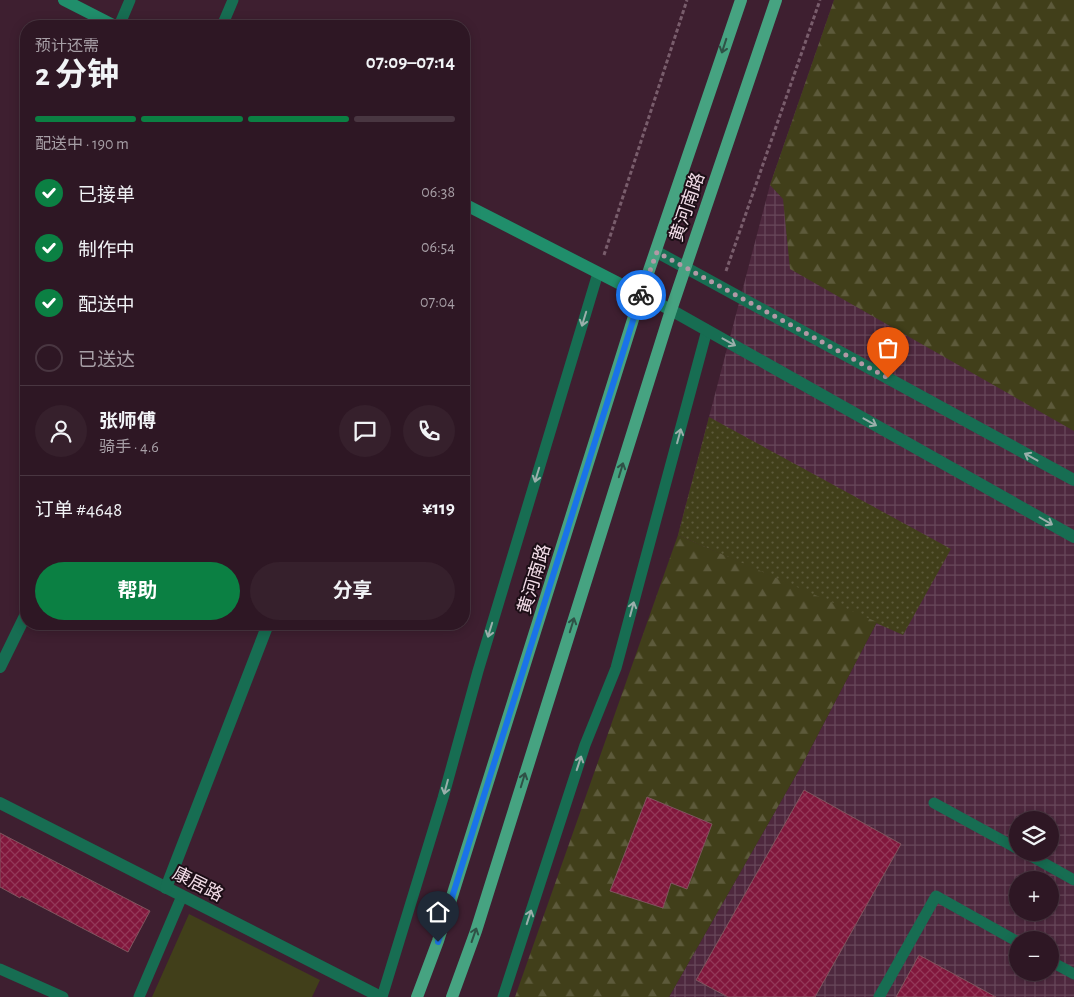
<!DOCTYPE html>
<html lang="zh">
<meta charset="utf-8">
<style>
:root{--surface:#2e1724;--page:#36202c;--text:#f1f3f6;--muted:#a79fa6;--line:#493641;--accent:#0b8043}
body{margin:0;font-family:"Alegreya Sans","Noto Sans SC",sans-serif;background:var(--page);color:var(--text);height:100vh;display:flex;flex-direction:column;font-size:19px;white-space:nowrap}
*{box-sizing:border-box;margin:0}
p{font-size:16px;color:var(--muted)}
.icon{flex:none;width:28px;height:28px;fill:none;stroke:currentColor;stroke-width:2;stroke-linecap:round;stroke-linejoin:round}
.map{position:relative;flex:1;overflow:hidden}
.details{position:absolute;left:20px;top:20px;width:450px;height:610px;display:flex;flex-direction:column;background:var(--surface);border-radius:20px;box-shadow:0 2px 12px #0003,0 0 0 1px var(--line)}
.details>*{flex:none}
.buttons{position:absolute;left:1009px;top:811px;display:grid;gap:10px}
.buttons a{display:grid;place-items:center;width:50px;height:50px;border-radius:50%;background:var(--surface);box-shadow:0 2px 12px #0003,0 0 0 1px var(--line);font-size:25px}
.pin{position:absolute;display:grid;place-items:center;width:42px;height:42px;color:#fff;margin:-51px -21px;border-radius:50% 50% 50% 0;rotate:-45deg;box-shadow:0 0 5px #0007}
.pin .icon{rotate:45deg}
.courier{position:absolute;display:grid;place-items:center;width:50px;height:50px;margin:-25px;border:4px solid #1a73e8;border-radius:50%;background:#fff;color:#222;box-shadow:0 1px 6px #0007}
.headline em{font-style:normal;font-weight:700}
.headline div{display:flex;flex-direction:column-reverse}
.headline{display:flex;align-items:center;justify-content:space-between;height:85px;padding:0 15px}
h1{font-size:32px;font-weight:700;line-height:38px}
.bar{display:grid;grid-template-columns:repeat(4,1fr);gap:8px 5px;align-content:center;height:60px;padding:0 15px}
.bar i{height:6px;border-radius:4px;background:var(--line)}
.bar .current{background:var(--accent)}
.bar p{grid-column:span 4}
.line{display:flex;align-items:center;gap:12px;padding:0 15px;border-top:1px solid var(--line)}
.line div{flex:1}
.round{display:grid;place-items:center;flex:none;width:52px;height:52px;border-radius:26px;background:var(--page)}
ol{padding:0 15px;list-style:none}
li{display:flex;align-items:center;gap:15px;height:55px}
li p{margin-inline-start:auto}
li .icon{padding:5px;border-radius:50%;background:var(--accent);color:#fff;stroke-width:4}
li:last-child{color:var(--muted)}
li i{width:28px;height:28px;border:2px solid var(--line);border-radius:50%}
.button{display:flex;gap:10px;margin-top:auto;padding:10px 15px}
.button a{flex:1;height:58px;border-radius:30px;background:var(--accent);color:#fff;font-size:20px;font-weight:700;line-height:58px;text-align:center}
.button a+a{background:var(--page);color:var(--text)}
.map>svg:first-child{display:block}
.industrial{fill:url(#industrial-grid);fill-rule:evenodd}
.grass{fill:url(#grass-dots)}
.forest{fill:url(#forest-firs)}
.garden{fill:#413f1a}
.building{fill:url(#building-cross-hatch);stroke:#7f555e}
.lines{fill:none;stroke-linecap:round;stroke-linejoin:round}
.path{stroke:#795d6c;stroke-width:3;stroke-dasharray:4 2.5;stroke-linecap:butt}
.lane{stroke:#176d52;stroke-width:11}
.street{stroke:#176d52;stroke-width:12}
.secondary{stroke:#208e6b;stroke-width:12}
.primary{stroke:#46a381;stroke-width:12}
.oneway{stroke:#2f5146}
.oneway2{stroke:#9aafab}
.done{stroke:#b299a6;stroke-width:5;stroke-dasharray:0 9}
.route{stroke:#1a73e8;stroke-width:6}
.labels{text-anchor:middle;stroke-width:4;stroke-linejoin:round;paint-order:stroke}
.street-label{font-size:18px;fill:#f1dbe6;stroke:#1c0e16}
</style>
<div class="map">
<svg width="1074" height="997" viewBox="0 0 1074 997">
<defs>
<pattern id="industrial-grid" width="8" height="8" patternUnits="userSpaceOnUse" patternTransform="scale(1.25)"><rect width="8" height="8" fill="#4e283e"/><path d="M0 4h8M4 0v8" fill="none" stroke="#68475a"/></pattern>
<pattern id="grass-dots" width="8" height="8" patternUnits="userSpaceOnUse" patternTransform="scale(1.25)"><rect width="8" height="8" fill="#413f1a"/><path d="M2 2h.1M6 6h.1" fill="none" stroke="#5d5a3b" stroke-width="1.8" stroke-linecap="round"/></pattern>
<pattern id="forest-firs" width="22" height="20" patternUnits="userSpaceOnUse" patternTransform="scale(1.25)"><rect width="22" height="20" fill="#413f1a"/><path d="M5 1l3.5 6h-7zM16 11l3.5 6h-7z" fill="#5d5a3b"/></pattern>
<pattern id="building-cross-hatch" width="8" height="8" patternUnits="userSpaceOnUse" patternTransform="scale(1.25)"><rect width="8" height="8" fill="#81173c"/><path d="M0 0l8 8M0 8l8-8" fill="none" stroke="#933858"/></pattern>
</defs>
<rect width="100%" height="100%" fill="#3e1f30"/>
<path class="industrial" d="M834,0H1074V997H669L803,763L877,622L678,535L770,185ZM1018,820H1050V852H1018ZM1018,880H1050V912H1018ZM1018,940H1050V972H1018Z"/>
<path class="grass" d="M709,417L951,549L903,635L678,535Z"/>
<g class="forest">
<path d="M834,0H1074V431L790,269L783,199L770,185Z"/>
<path d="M678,535L877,622L803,763L669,997H515Z"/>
</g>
<path class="garden" d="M189,914L320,980L312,997H152Z"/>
<g class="building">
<path d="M804,790L901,844L815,997H728L696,980Z"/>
<path d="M647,797L712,824L687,889L671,883L663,908L610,891Z"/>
<path d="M0,833L150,911L128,952L21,896L20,898L0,887Z"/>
<path d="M919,955L996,997H896Z"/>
</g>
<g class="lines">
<g class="path">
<path d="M604,255L687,0"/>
<path d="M726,271L820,0"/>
</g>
<g class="lane">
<path d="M119,26L130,0"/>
<path d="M222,26L233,0"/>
<path d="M934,803L1018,849"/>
<path d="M1024,852L1074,880"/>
<path d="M1050,961L1074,974"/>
<path d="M0,969L63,997"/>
<path d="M139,997L182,896"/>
<path d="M382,997L443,798L478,671L598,273"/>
<path d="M503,997L585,745L616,668L707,330"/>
<path d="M879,997L936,896L1018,942"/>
</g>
<g class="street">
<path d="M657,252L1074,480"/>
<path d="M671,310L1074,537"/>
<path d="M0,667L26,614"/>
<path d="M0,803L381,997"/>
<path d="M166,888L268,624"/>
</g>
<g class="secondary">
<path d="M64,0L115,26"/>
<path d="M464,204L671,310"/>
</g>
<g class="primary">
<path d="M417,997L438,941L641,294L741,0"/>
<path d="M452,997L476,931L671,310L776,0"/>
</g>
</g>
<defs><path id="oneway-shaft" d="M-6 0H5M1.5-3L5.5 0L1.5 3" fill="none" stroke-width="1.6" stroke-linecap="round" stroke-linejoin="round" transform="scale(1.25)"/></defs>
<g class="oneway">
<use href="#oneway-shaft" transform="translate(724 46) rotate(108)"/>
<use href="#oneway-shaft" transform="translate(621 470) rotate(-73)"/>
<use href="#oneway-shaft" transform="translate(572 625) rotate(-73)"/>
<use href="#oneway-shaft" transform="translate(523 780) rotate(-73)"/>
<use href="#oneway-shaft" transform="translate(474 935) rotate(-71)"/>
</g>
<g class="oneway2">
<use href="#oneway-shaft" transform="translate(584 319) rotate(107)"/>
<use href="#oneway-shaft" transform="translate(729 342) rotate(29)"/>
<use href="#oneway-shaft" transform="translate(870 422) rotate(29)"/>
<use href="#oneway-shaft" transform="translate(679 436) rotate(-75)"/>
<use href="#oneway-shaft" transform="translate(1031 457) rotate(-151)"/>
<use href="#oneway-shaft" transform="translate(537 475) rotate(107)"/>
<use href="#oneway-shaft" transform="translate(1046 521) rotate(30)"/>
<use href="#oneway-shaft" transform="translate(632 609) rotate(-75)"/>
<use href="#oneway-shaft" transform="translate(490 630) rotate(107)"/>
<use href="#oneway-shaft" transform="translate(579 763) rotate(-72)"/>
<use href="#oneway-shaft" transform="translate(446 787) rotate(105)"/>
<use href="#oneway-shaft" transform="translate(529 917) rotate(-72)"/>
</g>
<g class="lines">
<path class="done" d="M641,295L657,252L888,378"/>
<path class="route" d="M438,942L641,295"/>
</g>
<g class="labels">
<g class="street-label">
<text transform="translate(687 207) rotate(-71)" y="6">黄河南路</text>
<text transform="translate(534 579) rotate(-73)" y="6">黄河南路</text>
<text transform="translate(198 884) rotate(27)" y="6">康居路</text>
</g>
</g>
</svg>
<div class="buttons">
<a><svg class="icon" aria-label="layers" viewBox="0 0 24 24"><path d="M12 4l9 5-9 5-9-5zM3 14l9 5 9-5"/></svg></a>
<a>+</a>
<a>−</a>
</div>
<div class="pin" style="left:888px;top:378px;background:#ea580c"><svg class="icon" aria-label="bag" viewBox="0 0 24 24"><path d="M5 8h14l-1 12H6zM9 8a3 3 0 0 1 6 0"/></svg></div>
<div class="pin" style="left:438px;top:942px;background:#1f2937"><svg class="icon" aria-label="home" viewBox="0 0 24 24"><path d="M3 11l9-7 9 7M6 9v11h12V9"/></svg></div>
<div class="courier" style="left:641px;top:295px"><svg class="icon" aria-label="bike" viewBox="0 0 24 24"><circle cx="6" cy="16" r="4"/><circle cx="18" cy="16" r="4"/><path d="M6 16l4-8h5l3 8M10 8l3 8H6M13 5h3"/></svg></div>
<section class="details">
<div class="headline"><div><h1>2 分钟</h1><p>预计还需</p></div><em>07:09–07:14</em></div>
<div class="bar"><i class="current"></i><i class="current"></i><i class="current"></i><i></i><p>配送中 · 190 m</p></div>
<ol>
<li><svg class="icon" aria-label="check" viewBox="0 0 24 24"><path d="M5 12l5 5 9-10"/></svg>已接单<p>06:38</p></li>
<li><svg class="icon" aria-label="check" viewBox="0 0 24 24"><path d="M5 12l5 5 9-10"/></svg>制作中<p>06:54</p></li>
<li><svg class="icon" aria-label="check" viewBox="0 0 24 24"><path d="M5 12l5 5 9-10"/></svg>配送中<p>07:04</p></li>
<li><i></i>已送达</li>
</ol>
<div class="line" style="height:90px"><a class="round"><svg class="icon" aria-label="person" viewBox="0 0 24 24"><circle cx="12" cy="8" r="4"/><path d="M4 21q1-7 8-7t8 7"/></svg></a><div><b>张师傅</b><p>骑手 · 4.6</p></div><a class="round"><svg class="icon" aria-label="chat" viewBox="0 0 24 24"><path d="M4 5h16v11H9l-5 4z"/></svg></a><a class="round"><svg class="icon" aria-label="phone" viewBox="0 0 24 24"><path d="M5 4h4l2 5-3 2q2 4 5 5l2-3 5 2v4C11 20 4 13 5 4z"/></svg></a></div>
<div class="line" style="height:65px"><div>订单 #4648</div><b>¥119</b></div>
<div class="button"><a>帮助</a><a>分享</a></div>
</section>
</div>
